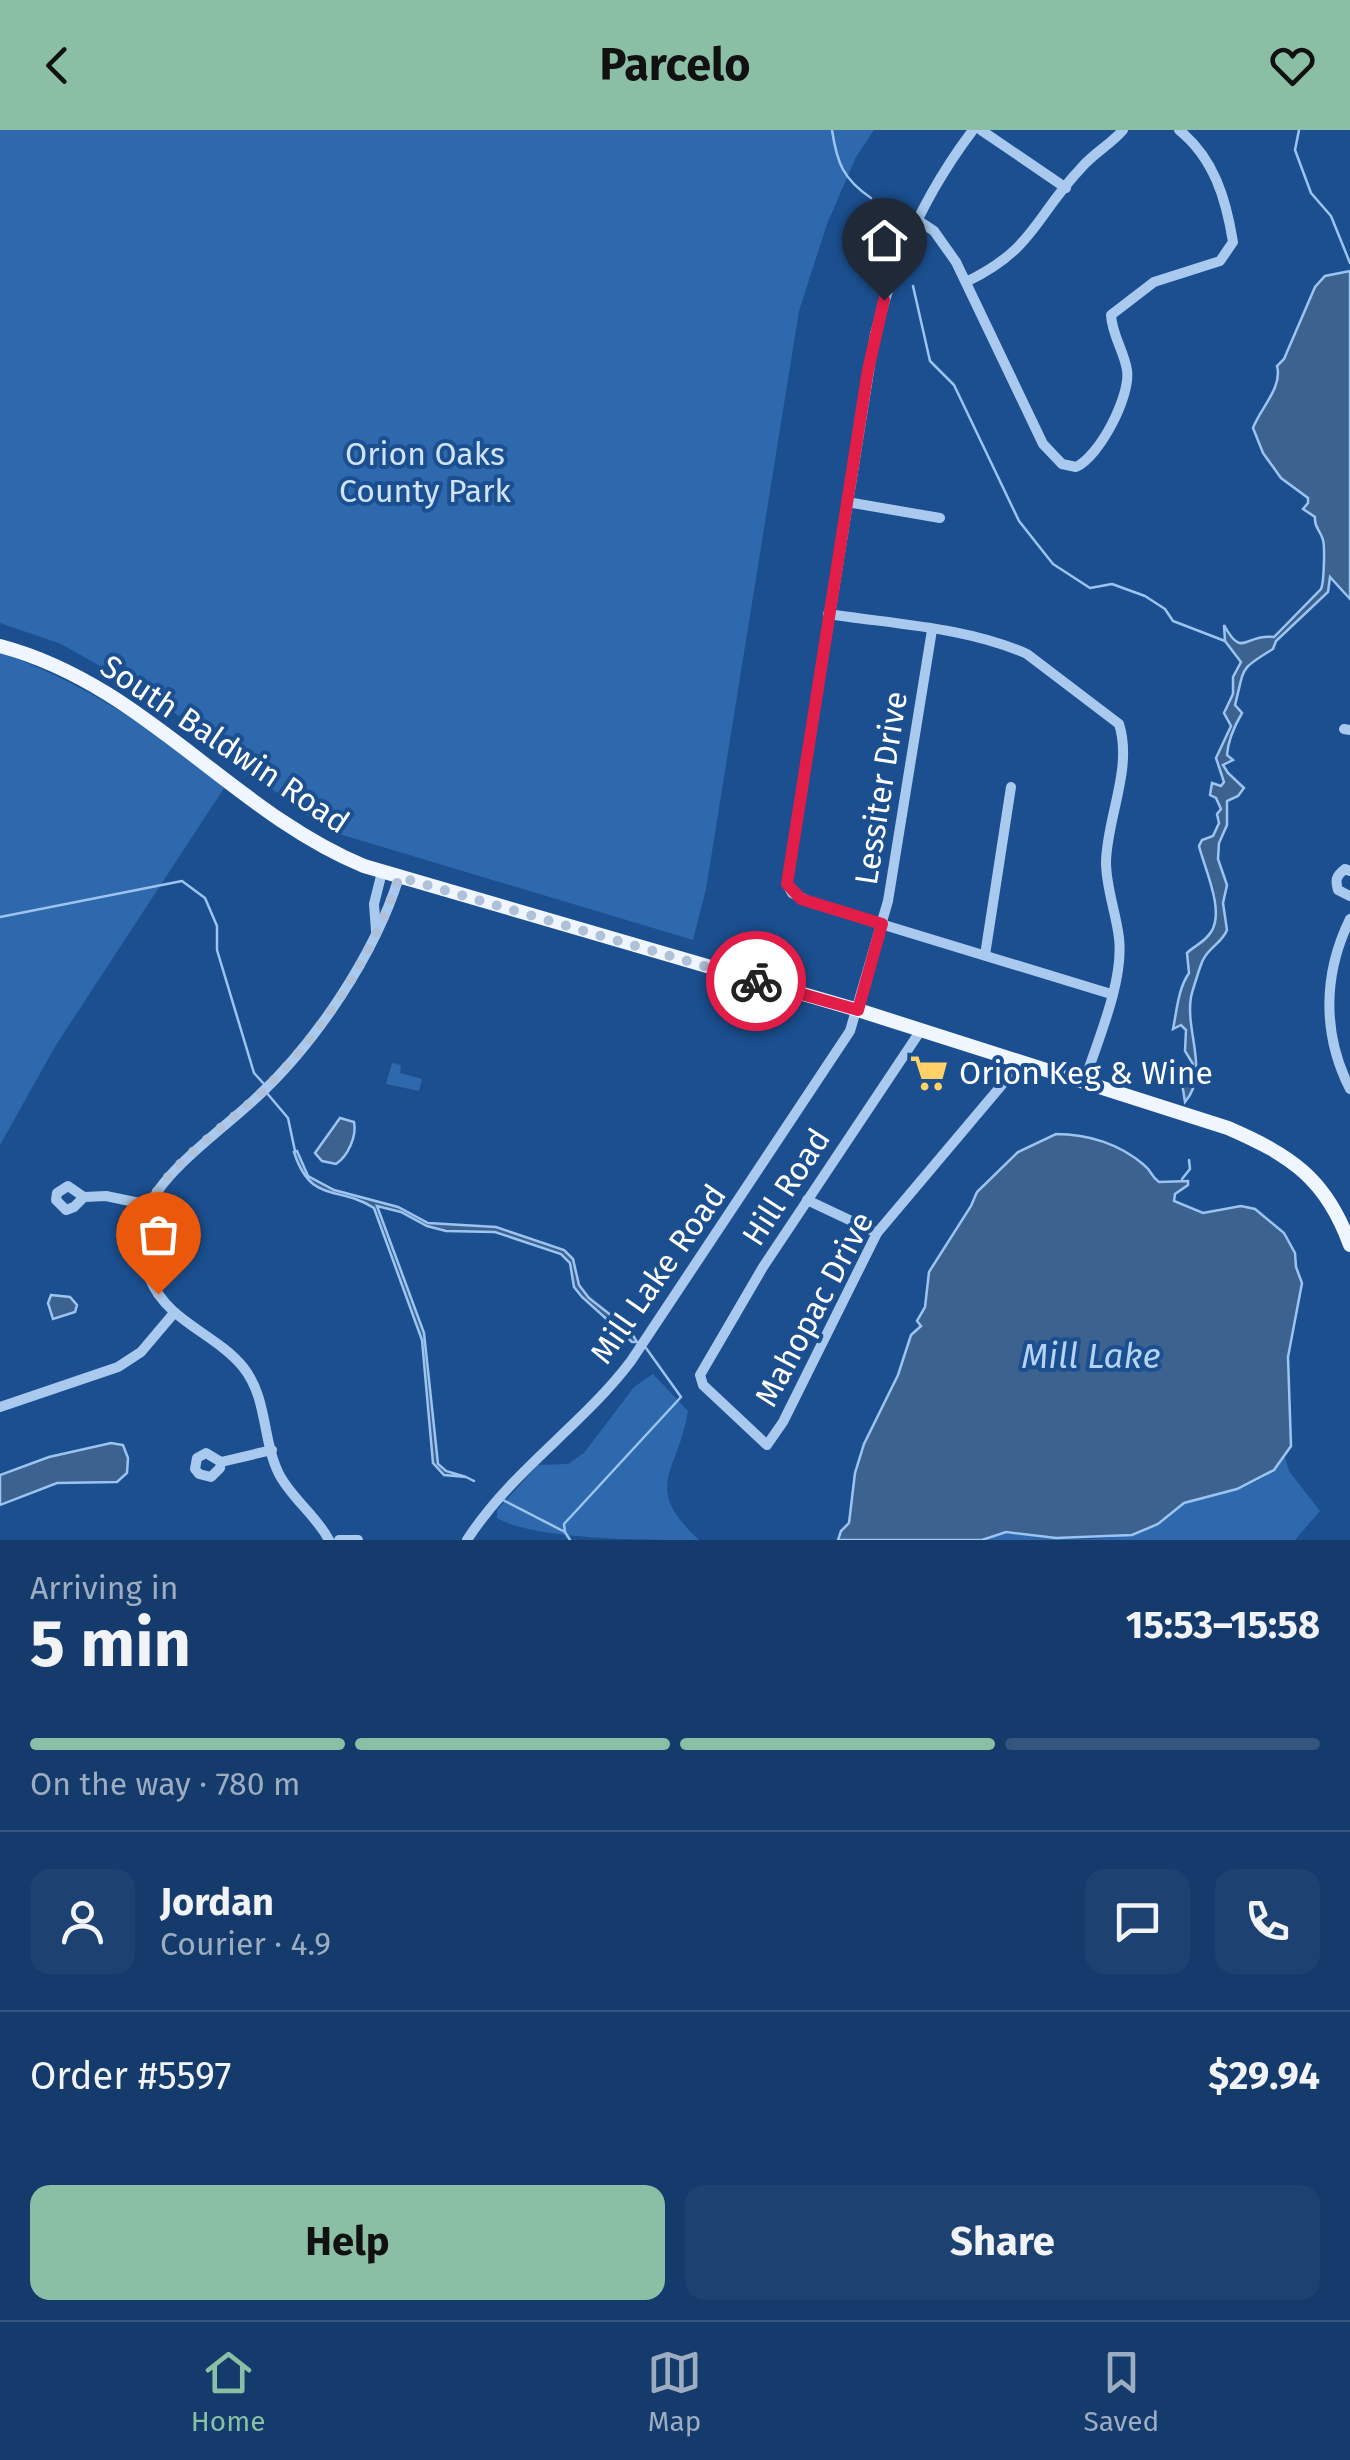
<!DOCTYPE html>
<meta charset="utf-8">
<style>
:root{--surface:#143b6b;--page:#1d4271;--text:#f1f3f6;--muted:#9dadc1;--line:#33557e;--accent:#8abfa5}
body{margin:0;font-family:"Fira Sans",sans-serif;background:var(--page);color:var(--text);height:100vh;display:flex;flex-direction:column;font-size:38px;white-space:nowrap}
*{box-sizing:border-box;margin:0}
p{font-size:32px;color:var(--muted)}
.icon{flex:none;width:55px;height:55px;fill:none;stroke:currentColor;stroke-width:2;stroke-linecap:round;stroke-linejoin:round}
.map{position:relative;height:1410px;overflow:hidden}
.drawer{display:flex;flex-direction:column;background:var(--surface);flex:1}
.drawer>*{flex:none}
.pin{position:absolute;display:grid;place-items:center;width:85px;height:85px;color:#fff;margin:-102px -42px;border-radius:50% 50% 50% 0;rotate:-45deg;box-shadow:0 0 10px #0007}
.pin .icon{rotate:45deg}
.courier{position:absolute;display:grid;place-items:center;width:100px;height:100px;margin:-50px;border:8px solid #e11d48;border-radius:50%;background:#fff;color:#222;box-shadow:0 2px 12px #0007}
.summary em{font-style:normal;font-weight:700}
.summary div{display:flex;flex-direction:column-reverse}
.summary{display:flex;align-items:center;justify-content:space-between;height:170px;padding:0 30px}
h1{font-size:65px;font-weight:700;line-height:75px}
.bar{display:grid;grid-template-columns:repeat(4,1fr);gap:15px 10px;align-content:center;height:120px;padding:0 30px}
.bar i{height:12px;border-radius:8px;background:var(--line)}
.bar .current{background:var(--accent)}
.bar p{grid-column:span 4}
.line{display:flex;align-items:center;gap:25px;padding:0 30px;border-top:2px solid var(--line)}
.line div{flex:1}
.round{display:grid;place-items:center;flex:none;width:105px;height:105px;border-radius:20px;background:var(--page)}
.action{display:flex;gap:20px;margin-top:auto;padding:20px 30px}
.action a{flex:1;height:115px;border-radius:20px;background:var(--accent);color:#111;font-size:40px;font-weight:700;line-height:115px;text-align:center}
.action a+a{background:var(--page);color:var(--text)}
header{display:flex;justify-content:space-between;align-items:center;height:130px;padding:0 30px;background:var(--accent);color:#111;font-size:45px;font-weight:700}
.dock{display:flex;justify-content:space-around;align-items:center;height:140px;border-top:2px solid var(--line);background:var(--surface);font-size:28px;color:var(--muted)}
.dock a{display:grid;justify-items:center;gap:5px}
.dock .current{color:var(--accent)}
.map>svg:first-child{display:block}
.green{fill:#2e69ad}
.water{fill:#3c6290;stroke:#9cc4f0;stroke-width:2.5}
.lines{fill:none;stroke-linecap:round;stroke-linejoin:round}
.stream{stroke:#9cc4f0;stroke-width:2.5}
.minor{stroke:#a9c9ee;stroke-width:10}
.major{stroke:#f0f6ff;stroke-width:14}
.done{stroke:#afc1d8;stroke-width:10;stroke-dasharray:0 18}
.route{stroke:#e11d48;stroke-width:12}
.labels{text-anchor:middle;stroke-width:8;stroke-linejoin:round;paint-order:stroke}
.park-label{font-size:32px;fill:#cfe3fa;stroke:#1b4f8f}
.street-label{font-size:32px;fill:#fff;stroke:#1b4f8f}
.poi-label{font-size:32px;fill:#fff;stroke:#1b4f8f;text-anchor:start}
.water-label{font-size:35px;font-style:italic;fill:#b5d3f5;stroke:#1b4f8f}
</style>
<header><svg class="icon" aria-label="back" viewBox="0 0 24 24"><path d="M15 5l-7 7 7 7"/></svg>Parcelo<svg class="icon" aria-label="heart" viewBox="0 0 24 24"><path d="M12 20l-8-8c-3-5 5-10 8-4 3-6 11-1 8 4z"/></svg></header>
<div class="map">
<svg width="1350" height="1410" viewBox="0 0 1350 1410">
<rect width="100%" height="100%" fill="#1b4f8f"/>
<g class="green">
<path d="M0,0H874L856,27L827,94L799,181L706,759L693,810L336,703L304,684L182,588L123,549L61,514L0,493Z"/>
<path d="M0,522C86,554 154,600 226,655L56,915L0,1015Z"/>
<path d="M392,933L401,935L400,943L422,949L419,961L386,954Z"/>
<path d="M653,1244L688,1281C678,1344 641,1356 699,1410C646,1410 534,1410 497,1388V1380L538,1335L568,1334L584,1323L634,1257Z"/>
<path d="M1285,1327L1289,1341L1320,1381L1295,1410H982C1003,1399 1020,1405 1042,1408C1068,1410 1103,1410 1128,1405C1152,1401 1161,1384 1181,1374C1218,1356 1257,1366 1285,1327Z"/>
</g>
<g class="water">
<path d="M1350,141V469L1330,447L1328,462L1276,511L1273,519C1238,540 1245,537 1235,575L1242,583C1235,595 1228,609 1227,625L1233,630L1223,635L1228,643L1244,658L1238,666L1227,671V695L1219,713L1218,729L1227,755L1223,773L1227,800C1222,813 1209,817 1203,830C1201,833 1192,862 1191,867C1185,902 1210,943 1185,972L1182,953L1193,934L1185,921L1186,900L1181,895L1173,899C1177,880 1178,859 1189,843L1187,823C1194,816 1205,812 1211,802C1225,781 1205,740 1199,716L1202,710L1213,706L1219,693L1217,684L1221,679L1216,668L1210,665L1212,653L1221,656L1224,652L1216,628L1231,596L1224,583L1233,564V547L1241,532L1225,511L1224,495C1243,530 1244,503 1274,507L1321,459C1324,453 1325,417 1323,410C1320,399 1314,398 1315,387L1303,379L1308,373V368L1281,348L1263,323L1253,298C1260,279 1283,257 1277,236L1284,229L1315,157L1325,146Z"/>
<path d="M340,988L354,992C357,1006 348,1026 336,1034L322,1031L315,1023Z"/>
<path d="M1056,1004C1088,1004 1120,1014 1144,1035C1153,1042 1150,1046 1159,1052L1188,1051V1055L1175,1064L1174,1071L1203,1083L1241,1076L1255,1079L1284,1103L1295,1123L1296,1137L1302,1153L1288,1227L1291,1316L1274,1340L1237,1359L1184,1373L1158,1394L1132,1405L1056,1408L1006,1402L982,1410H838L841,1401L849,1393L855,1343L864,1314L898,1245L911,1205L921,1196L917,1191L925,1177L929,1142L971,1076L977,1062L1018,1022Z"/>
<path d="M297,1021L308,1046L334,1060L398,1077L428,1093L496,1097L564,1120L573,1129L579,1155L589,1168L630,1200L637,1212H632L582,1167L574,1157L570,1133L561,1124L495,1102L446,1101L427,1096L401,1082L377,1076L424,1203L438,1334L446,1341L466,1347L444,1345L433,1333L422,1210L374,1078C339,1055 311,1075 294,1022Z"/>
<path d="M51,1165L70,1167L77,1175L75,1182L53,1189L48,1173Z"/>
<path d="M111,1313L123,1315L128,1328L127,1343L117,1352L57,1353L0,1375V1345L49,1327Z"/>
</g>
<g class="lines">
<g class="stream">
<path d="M832,0C837,33 843,49 871,68"/>
<path d="M1299,0L1295,20L1311,63L1331,86L1350,133"/>
<path d="M913,156L930,231L954,255L1019,391L1053,434L1090,458L1112,454L1145,466L1165,479L1173,491L1225,511"/>
<path d="M0,787L182,751L205,768L217,796V820L254,943L264,954"/>
<path d="M266,962L288,988L295,1021"/>
<path d="M1182,1049L1190,1039L1189,1030"/>
<path d="M466,1347L474,1351"/>
<path d="M501,1369L565,1402L570,1410"/>
<path d="M565,1402L564,1394L681,1267L646,1218"/>
</g>
<g class="minor">
<path d="M973,0C926,62 895,129 875,204L787,754L792,763L812,773L1111,864"/>
<path d="M981,0L1066,58"/>
<path d="M916,89L934,101L956,132L1043,314L1062,334L1076,337C1099,327 1131,266 1127,240C1124,221 1112,205 1111,185L1154,152L1220,131L1233,112C1226,69 1214,28 1179,0"/>
<path d="M966,152C1035,119 1035,86 1082,37C1094,23 1111,14 1123,0"/>
<path d="M847,372L940,388"/>
<path d="M828,484C893,494 966,497 1027,524L1119,594C1133,638 1107,687 1106,732C1106,758 1116,782 1119,808C1124,851 1098,909 1085,950"/>
<path d="M1344,599L1350,600"/>
<path d="M1350,741L1345,739C1336,746 1335,750 1338,760L1350,766"/>
<path d="M1350,789C1323,844 1322,904 1350,959"/>
<path d="M376,801L374,774L382,742"/>
<path d="M985,825L1011,657"/>
<path d="M921,900L763,1137L700,1245L703,1255L767,1315L783,1292L877,1103L1022,931"/>
<path d="M84,1067L74,1077L66,1080L56,1070L57,1063L68,1056L84,1067L106,1066L149,1075"/>
<path d="M807,1070L877,1103"/>
<path d="M0,1277L118,1237L141,1222L174,1183"/>
<path d="M221,1332L220,1338L211,1347L199,1344L195,1339L197,1328L206,1323L221,1332L272,1320"/>
<path d="M329,1410C316,1385 292,1369 279,1344C262,1310 268,1268 243,1237C215,1203 168,1192 150,1149C141,1126 140,1098 150,1075C165,1039 227,996 256,968C316,913 375,824 399,747"/>
<path d="M339,1410H358"/>
<path d="M467,1410C512,1340 582,1296 631,1231L850,901L888,771L932,500"/>
</g>
<path class="major" d="M0,516C144,554 231,681 364,736L858,880L1228,998C1290,1025 1326,1048 1350,1115"/>
</g>
<g class="lines">
<path class="done" d="M158,1164C144,1137 137,1107 149,1076C164,1038 230,993 261,963C321,905 373,827 399,747L756,851"/>
<path class="route" d="M756,851L858,880L882,794L801,769L787,754L868,240L884,170"/>
</g>
<defs>
<g id="supermarket-bare" transform="scale(3)"><path d="M-6-5.5h2.5l.6 2H6L4.5 2H-2.5L-4.4-4H-6ZM-1.5 3.2a1.3 1.3 0 1 0 .1 0ZM3 3.2a1.3 1.3 0 1 0 .1 0Z" fill="#ffd166" stroke="#1b4f8f" stroke-width="2.5" paint-order="stroke"/></g>
</defs>
<g fill-rule="evenodd">
<use href="#supermarket-bare" x="929" y="943"/>
</g>
<g class="labels">
<g class="park-label">
<text x="425" y="335">Orion Oaks<tspan x="425" dy="37">County Park</tspan></text>
</g>
<g class="street-label">
<text transform="translate(225 614) rotate(34)" y="11">South Baldwin Road</text>
<text transform="translate(881 658) rotate(-81)" y="11">Lessiter Drive</text>
<text transform="translate(786 1057) rotate(-57)" y="11">Hill Road</text>
<text transform="translate(658 1144) rotate(-55)" y="11">Mill Lake Road</text>
<text transform="translate(814 1179) rotate(-62)" y="11">Mahopac Drive</text>
</g>
<g class="poi-label">
<text x="959" y="954">Orion Keg &amp; Wine</text>
</g>
<g class="water-label">
<text x="1091" y="1238">Mill Lake</text>
</g>
</g>
</svg>
<div class="pin" style="left:158px;top:1164px;background:#ea580c"><svg class="icon" aria-label="bag" viewBox="0 0 24 24"><path d="M5 8h14l-1 12H6zM9 8a3 3 0 0 1 6 0"/></svg></div>
<div class="pin" style="left:884px;top:170px;background:#1f2937"><svg class="icon" aria-label="home" viewBox="0 0 24 24"><path d="M3 11l9-7 9 7M6 9v11h12V9"/></svg></div>
<div class="courier" style="left:756px;top:851px"><svg class="icon" aria-label="bike" viewBox="0 0 24 24"><circle cx="6" cy="16" r="4"/><circle cx="18" cy="16" r="4"/><path d="M6 16l4-8h5l3 8M10 8l3 8H6M13 5h3"/></svg></div>
</div>
<section class="drawer">
<div class="summary"><div><h1>5 min</h1><p>Arriving in</p></div><em>15:53–15:58</em></div>
<div class="bar"><i class="current"></i><i class="current"></i><i class="current"></i><i></i><p>On the way · 780 m</p></div>
<div class="line" style="height:180px"><a class="round"><svg class="icon" aria-label="person" viewBox="0 0 24 24"><circle cx="12" cy="8" r="4"/><path d="M4 21q1-7 8-7t8 7"/></svg></a><div><b>Jordan</b><p>Courier · 4.9</p></div><a class="round"><svg class="icon" aria-label="chat" viewBox="0 0 24 24"><path d="M4 5h16v11H9l-5 4z"/></svg></a><a class="round"><svg class="icon" aria-label="phone" viewBox="0 0 24 24"><path d="M5 4h4l2 5-3 2q2 4 5 5l2-3 5 2v4C11 20 4 13 5 4z"/></svg></a></div>
<div class="line" style="height:130px"><div>Order #5597</div><b>$29.94</b></div>
<div class="action"><a>Help</a><a>Share</a></div>
</section>
<nav class="dock">
<a class="current"><svg class="icon" aria-label="home" viewBox="0 0 24 24"><path d="M3 11l9-7 9 7M6 9v11h12V9"/></svg>Home</a>
<a><svg class="icon" aria-label="map" viewBox="0 0 24 24"><path d="M3 6l6-2 6 2 6-2v14l-6 2-6-2-6 2zM9 4v14M15 6v14"/></svg>Map</a>
<a><svg class="icon" aria-label="saved" viewBox="0 0 24 24"><path d="M7 4h10v16l-5-4-5 4z"/></svg>Saved</a>
</nav>
